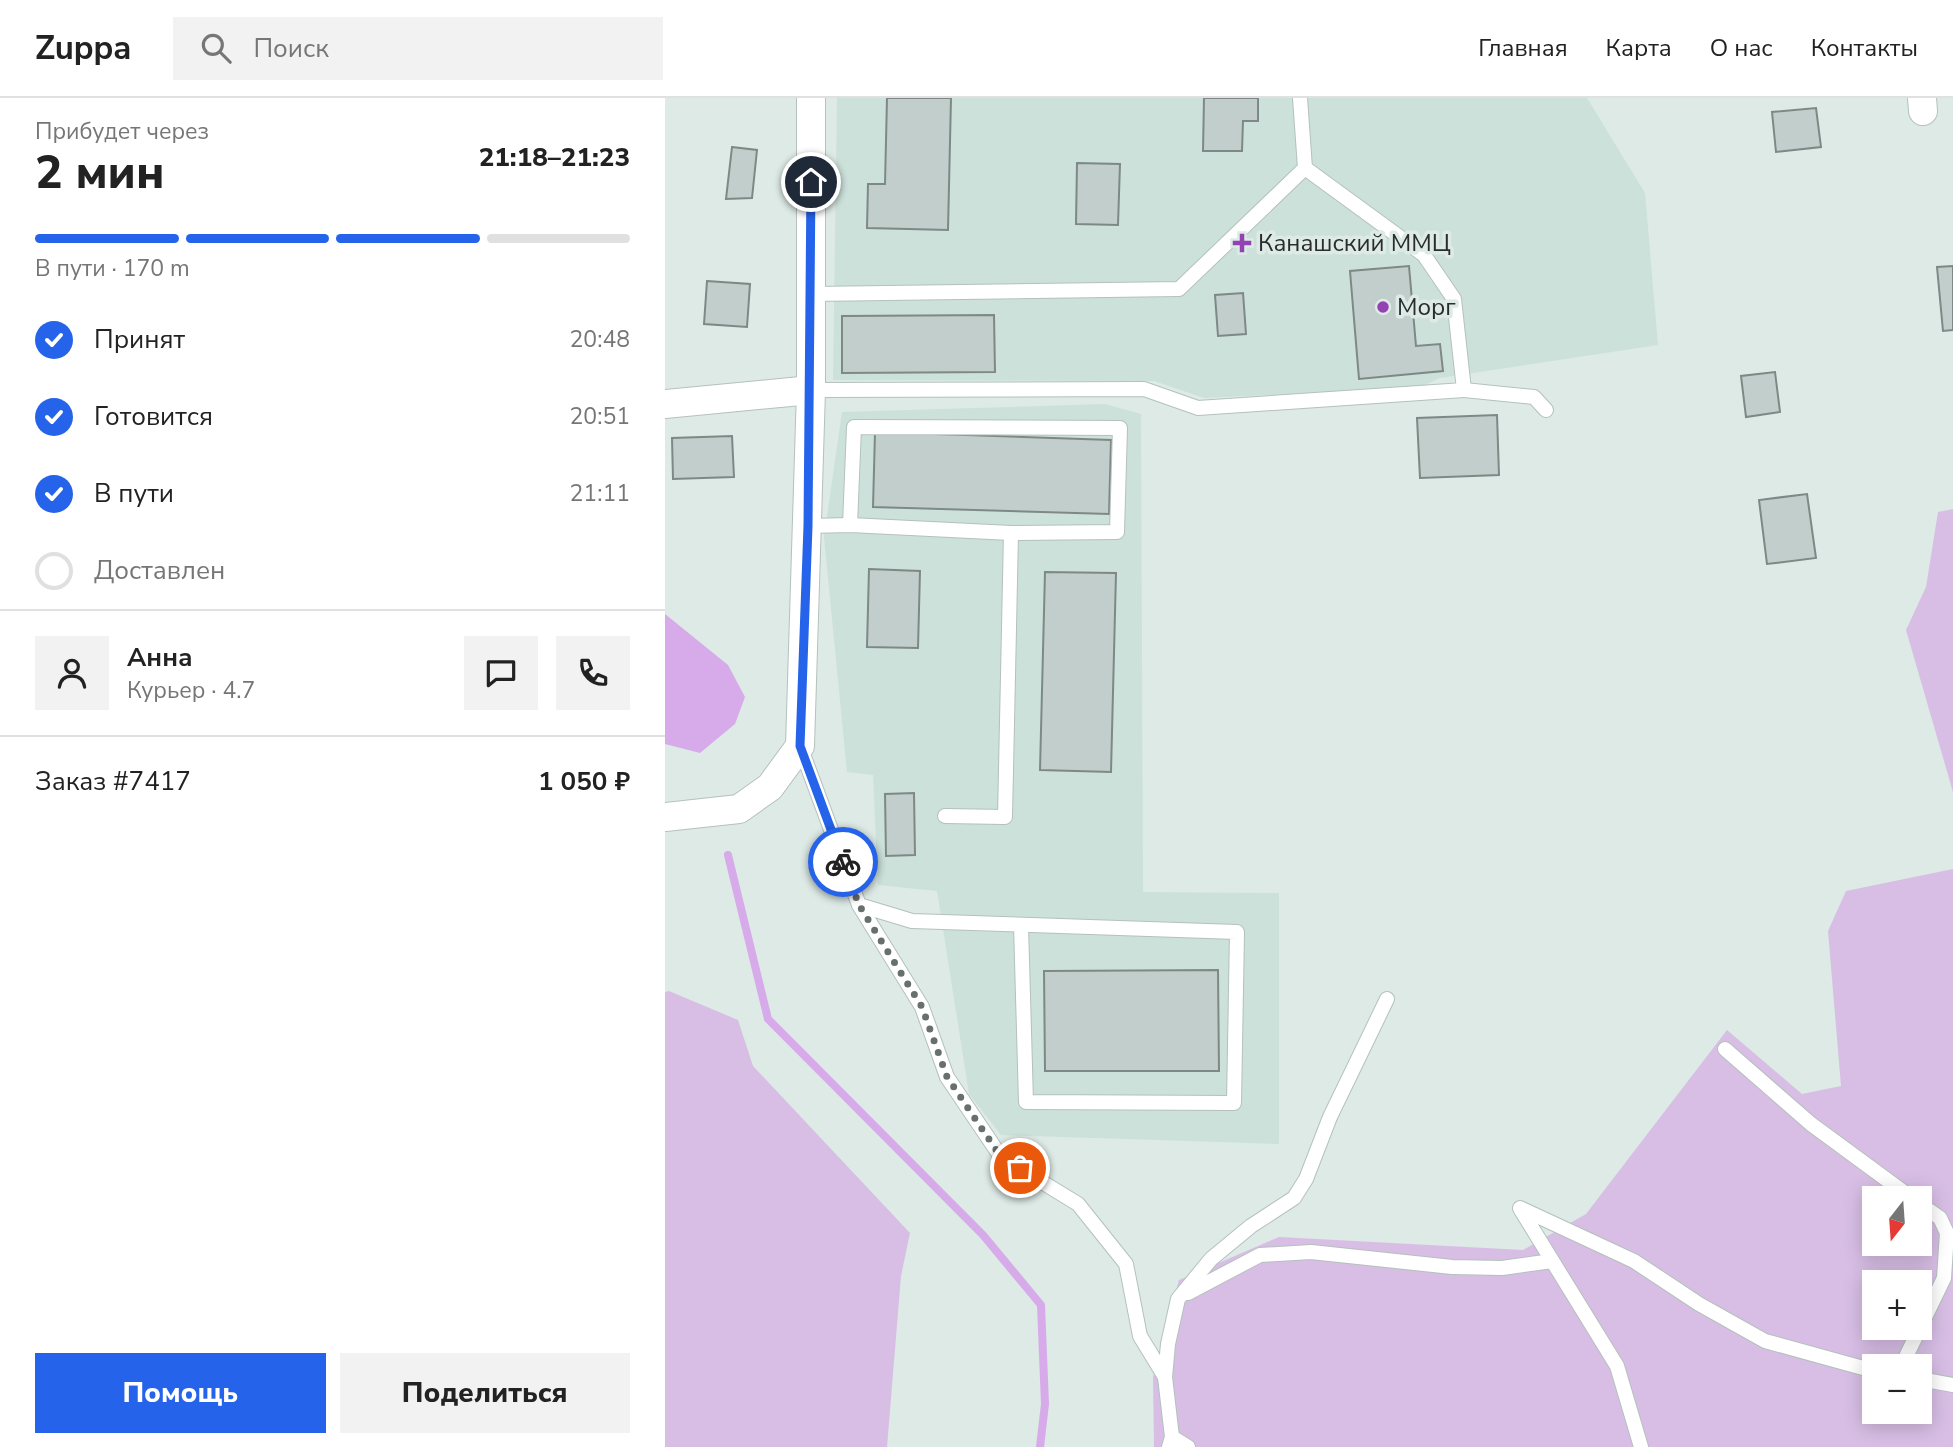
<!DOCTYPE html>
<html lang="ru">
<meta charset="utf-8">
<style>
:root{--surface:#fff;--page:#f2f2f2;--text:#222;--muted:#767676;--line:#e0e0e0;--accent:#2563eb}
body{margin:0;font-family:"Nunito Sans",sans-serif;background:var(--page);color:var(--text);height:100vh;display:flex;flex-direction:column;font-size:26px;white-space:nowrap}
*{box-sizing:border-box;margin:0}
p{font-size:23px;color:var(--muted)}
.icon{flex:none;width:38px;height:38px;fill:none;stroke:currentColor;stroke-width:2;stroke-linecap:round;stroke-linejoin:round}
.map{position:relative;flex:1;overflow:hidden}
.side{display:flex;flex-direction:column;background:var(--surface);width:665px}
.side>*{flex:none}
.needle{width:46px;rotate:197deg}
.buttons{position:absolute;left:1197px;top:1088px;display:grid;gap:14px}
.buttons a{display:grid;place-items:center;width:70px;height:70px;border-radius:0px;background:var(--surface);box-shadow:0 4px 18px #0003;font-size:35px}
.pin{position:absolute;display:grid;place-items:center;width:60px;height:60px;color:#fff;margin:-30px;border:4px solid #fff;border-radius:50%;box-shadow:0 2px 7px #0007}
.courier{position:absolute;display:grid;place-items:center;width:70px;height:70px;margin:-35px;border:5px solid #2563eb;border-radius:50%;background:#fff;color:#222;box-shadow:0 2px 9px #0007}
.overview em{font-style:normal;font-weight:800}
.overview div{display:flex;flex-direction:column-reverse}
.overview{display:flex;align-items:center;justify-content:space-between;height:119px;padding:0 35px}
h1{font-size:46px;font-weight:800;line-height:52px}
.bar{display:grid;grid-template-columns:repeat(4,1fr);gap:10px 7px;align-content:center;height:84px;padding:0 35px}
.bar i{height:9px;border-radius:5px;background:var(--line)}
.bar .current{background:var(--accent)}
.bar p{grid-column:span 4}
.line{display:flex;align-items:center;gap:18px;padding:0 35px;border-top:2px solid var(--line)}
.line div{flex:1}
.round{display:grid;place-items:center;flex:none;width:74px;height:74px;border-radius:0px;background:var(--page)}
ol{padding:0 35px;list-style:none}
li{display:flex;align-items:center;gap:21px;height:77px}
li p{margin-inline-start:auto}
li .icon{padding:7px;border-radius:50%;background:var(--accent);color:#fff;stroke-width:4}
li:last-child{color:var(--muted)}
li i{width:38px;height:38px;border:4px solid var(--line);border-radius:50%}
.cta{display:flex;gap:14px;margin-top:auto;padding:14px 35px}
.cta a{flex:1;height:80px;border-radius:0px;background:var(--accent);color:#fff;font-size:28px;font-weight:800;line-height:80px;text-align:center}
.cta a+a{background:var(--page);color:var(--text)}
header{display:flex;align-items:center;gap:42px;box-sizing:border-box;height:98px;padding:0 35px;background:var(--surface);border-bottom:2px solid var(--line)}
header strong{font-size:33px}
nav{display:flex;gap:38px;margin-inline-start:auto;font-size:24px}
.search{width:490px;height:63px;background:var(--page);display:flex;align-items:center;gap:18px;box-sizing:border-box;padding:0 24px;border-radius:0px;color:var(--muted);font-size:26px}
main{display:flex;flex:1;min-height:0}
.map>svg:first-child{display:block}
.built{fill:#cce1da}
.green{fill:#d8bee5;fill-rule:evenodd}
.water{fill:#d7abea}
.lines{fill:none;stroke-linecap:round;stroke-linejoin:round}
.stream{stroke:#d7abea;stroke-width:8}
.building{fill:#c2cecb;stroke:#7e8986;stroke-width:2}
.lane-casing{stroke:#b4c1bd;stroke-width:16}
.street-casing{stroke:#b4c1bd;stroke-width:30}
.lane{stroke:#fff;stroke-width:14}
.street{stroke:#fff;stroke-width:28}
.done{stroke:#68706e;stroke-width:7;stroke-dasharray:0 12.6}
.route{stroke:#2563eb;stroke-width:9}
.poi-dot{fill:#9342b2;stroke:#ddeae6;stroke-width:2.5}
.labels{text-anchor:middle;stroke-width:7;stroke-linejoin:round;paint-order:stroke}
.poi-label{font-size:24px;fill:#292e2d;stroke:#ddeae6;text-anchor:start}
</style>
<header>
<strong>Zuppa</strong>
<div class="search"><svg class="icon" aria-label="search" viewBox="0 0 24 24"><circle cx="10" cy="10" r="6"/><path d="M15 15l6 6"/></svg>Поиск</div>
<nav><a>Главная</a><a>Карта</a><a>О нас</a><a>Контакты</a></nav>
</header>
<main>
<section class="side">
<div class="overview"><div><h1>2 мин</h1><p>Прибудет через</p></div><em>21:18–21:23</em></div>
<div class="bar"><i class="current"></i><i class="current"></i><i class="current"></i><i></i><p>В пути · 170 m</p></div>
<ol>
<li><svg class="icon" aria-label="check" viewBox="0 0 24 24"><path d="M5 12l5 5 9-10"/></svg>Принят<p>20:48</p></li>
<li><svg class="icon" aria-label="check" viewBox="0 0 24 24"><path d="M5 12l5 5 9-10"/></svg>Готовится<p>20:51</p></li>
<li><svg class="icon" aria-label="check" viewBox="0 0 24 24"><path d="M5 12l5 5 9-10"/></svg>В пути<p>21:11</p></li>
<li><i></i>Доставлен</li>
</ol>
<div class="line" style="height:126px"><a class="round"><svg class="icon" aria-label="person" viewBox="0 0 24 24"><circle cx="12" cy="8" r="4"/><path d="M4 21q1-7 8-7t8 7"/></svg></a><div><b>Анна</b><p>Курьер · 4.7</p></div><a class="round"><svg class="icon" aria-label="chat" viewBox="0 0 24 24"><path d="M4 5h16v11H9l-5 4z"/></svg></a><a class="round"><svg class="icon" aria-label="phone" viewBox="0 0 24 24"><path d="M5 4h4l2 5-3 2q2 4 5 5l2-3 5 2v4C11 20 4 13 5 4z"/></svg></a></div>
<div class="line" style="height:91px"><div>Заказ #7417</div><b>1 050 ₽</b></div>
<div class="cta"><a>Помощь</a><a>Поделиться</a></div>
</section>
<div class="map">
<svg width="1288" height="1349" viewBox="0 0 1288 1349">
<rect width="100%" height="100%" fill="#ddeae6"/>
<g class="built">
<path d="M172,0H922L980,95L993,247L775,280L753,290L539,300L489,283L168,282Z"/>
<path d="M440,306L476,316L478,794L614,795V1046L336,1037L304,996L272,793L213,787L208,677L182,674L159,439L177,314Z"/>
</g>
<g class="green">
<path d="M1288,411V694L1241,532L1261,489L1273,414Z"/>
<path d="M1288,771V1349H489L488,1279L514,1182L614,1139L858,1152L921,1116L1062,932L1137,996L1176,988L1163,833L1181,793ZM1209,1101H1255V1146H1209ZM1209,1185H1255V1230H1209ZM1209,1269H1255V1314H1209Z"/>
<path d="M4,893L73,922L88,968L245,1135L236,1178L222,1349H0V894Z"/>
</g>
<path class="water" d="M0,516L63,567L80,599L70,626L35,655L0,646Z"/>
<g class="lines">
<path class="stream" d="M63,757L103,921L318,1137L376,1207L380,1306L375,1349"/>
</g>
<g class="building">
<path d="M222,0H286L283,132L202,130L203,86H220Z"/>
<path d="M539,0H593V23H578L577,53H538Z"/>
<path d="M1151,10L1156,49L1111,54L1107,14Z"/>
<path d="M67,49L92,52L87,100L61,101Z"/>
<path d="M412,65L455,66L453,127L411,126Z"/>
<path d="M744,168L751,248L775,246L778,273L694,281L685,173Z"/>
<path d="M1288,168V232L1278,233L1272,169Z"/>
<path d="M42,183L85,186L82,229L39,226Z"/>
<path d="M578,195L581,236L553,238L550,197Z"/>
<path d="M329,217L330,274L177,275V218Z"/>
<path d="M1110,274L1115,314L1081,319L1076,278Z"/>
<path d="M832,317L834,377L755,380L752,320Z"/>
<path d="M210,334L446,342L444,416L208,409Z"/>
<path d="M67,338L69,379L8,381L7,340Z"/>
<path d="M1142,396L1151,460L1102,466L1094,402Z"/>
<path d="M204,471L255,473L253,550L202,549Z"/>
<path d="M380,474L451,475L446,674L375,672Z"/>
<path d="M249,695L250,757L221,758L220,696Z"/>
<path d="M553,872L554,973H380L379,873Z"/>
</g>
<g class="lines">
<g class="lane-casing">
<g id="lane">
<path d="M147,196L514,191L640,70"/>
<path d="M146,292L479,291L533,310L799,292L789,201L759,157L640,70L635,0"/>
<path d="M799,292L869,299L881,312"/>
<path d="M185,427L189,329L455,330L452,434L346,435"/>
<path d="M143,428L185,427L346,435L340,719L280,718"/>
<path d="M135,648L194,807L247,823L572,834L569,1005L361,1004L356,827"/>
<path d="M194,807L257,909L282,979L336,1059L413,1106L461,1166L475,1238L500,1279"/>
<path d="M1060,951L1146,1026L1248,1101"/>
<path d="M855,1110L969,1163L1034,1206L1100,1243L1209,1273"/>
<path d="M856,1112L952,1268L976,1349"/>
<path d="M523,1195L595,1157L646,1154L787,1169L837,1170L887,1163"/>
<path d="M1236,1269L1279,1180L1282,1135L1275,1120L1255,1106"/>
<path d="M1255,1281L1288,1287"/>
<path d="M507,1339L523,1349"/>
<path d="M504,1349L507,1339L500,1279L503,1246L513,1201L546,1161L586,1128L629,1100L641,1081L665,1019L722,901"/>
</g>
</g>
<g class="street-casing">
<g id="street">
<path d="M1257,0L1258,13"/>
<path d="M0,306L146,292"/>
<path d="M0,719L74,711L105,689L135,648L146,292V0"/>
</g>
</g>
<use href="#lane" class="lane"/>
<use href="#street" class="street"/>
</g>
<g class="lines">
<path class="done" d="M178,764L194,807L257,909L282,979L336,1059L355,1070"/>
<path class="route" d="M146,84L143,428L135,648L178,764"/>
</g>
<g class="poi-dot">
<path d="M573.5 134.5h7v7h7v7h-7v7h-7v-7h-7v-7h7z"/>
<circle cx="718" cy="209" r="7"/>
</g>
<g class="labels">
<g class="poi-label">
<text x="593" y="153">Канашский ММЦ</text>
<text x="732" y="217">Морг</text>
</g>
</g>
</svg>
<div class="buttons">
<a><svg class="needle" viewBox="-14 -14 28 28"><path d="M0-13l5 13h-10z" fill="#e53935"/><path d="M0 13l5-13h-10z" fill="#767676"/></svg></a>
<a>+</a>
<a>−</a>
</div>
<div class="pin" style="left:355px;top:1070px;background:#ea580c"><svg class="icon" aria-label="bag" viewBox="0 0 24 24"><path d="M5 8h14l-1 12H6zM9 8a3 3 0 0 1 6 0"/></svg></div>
<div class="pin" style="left:146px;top:84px;background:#1f2937"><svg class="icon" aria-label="home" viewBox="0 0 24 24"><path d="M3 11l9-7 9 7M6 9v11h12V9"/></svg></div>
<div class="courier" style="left:178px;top:764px"><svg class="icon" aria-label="bike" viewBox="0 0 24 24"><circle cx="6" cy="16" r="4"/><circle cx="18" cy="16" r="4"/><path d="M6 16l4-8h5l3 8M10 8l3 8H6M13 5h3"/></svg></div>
</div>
</main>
